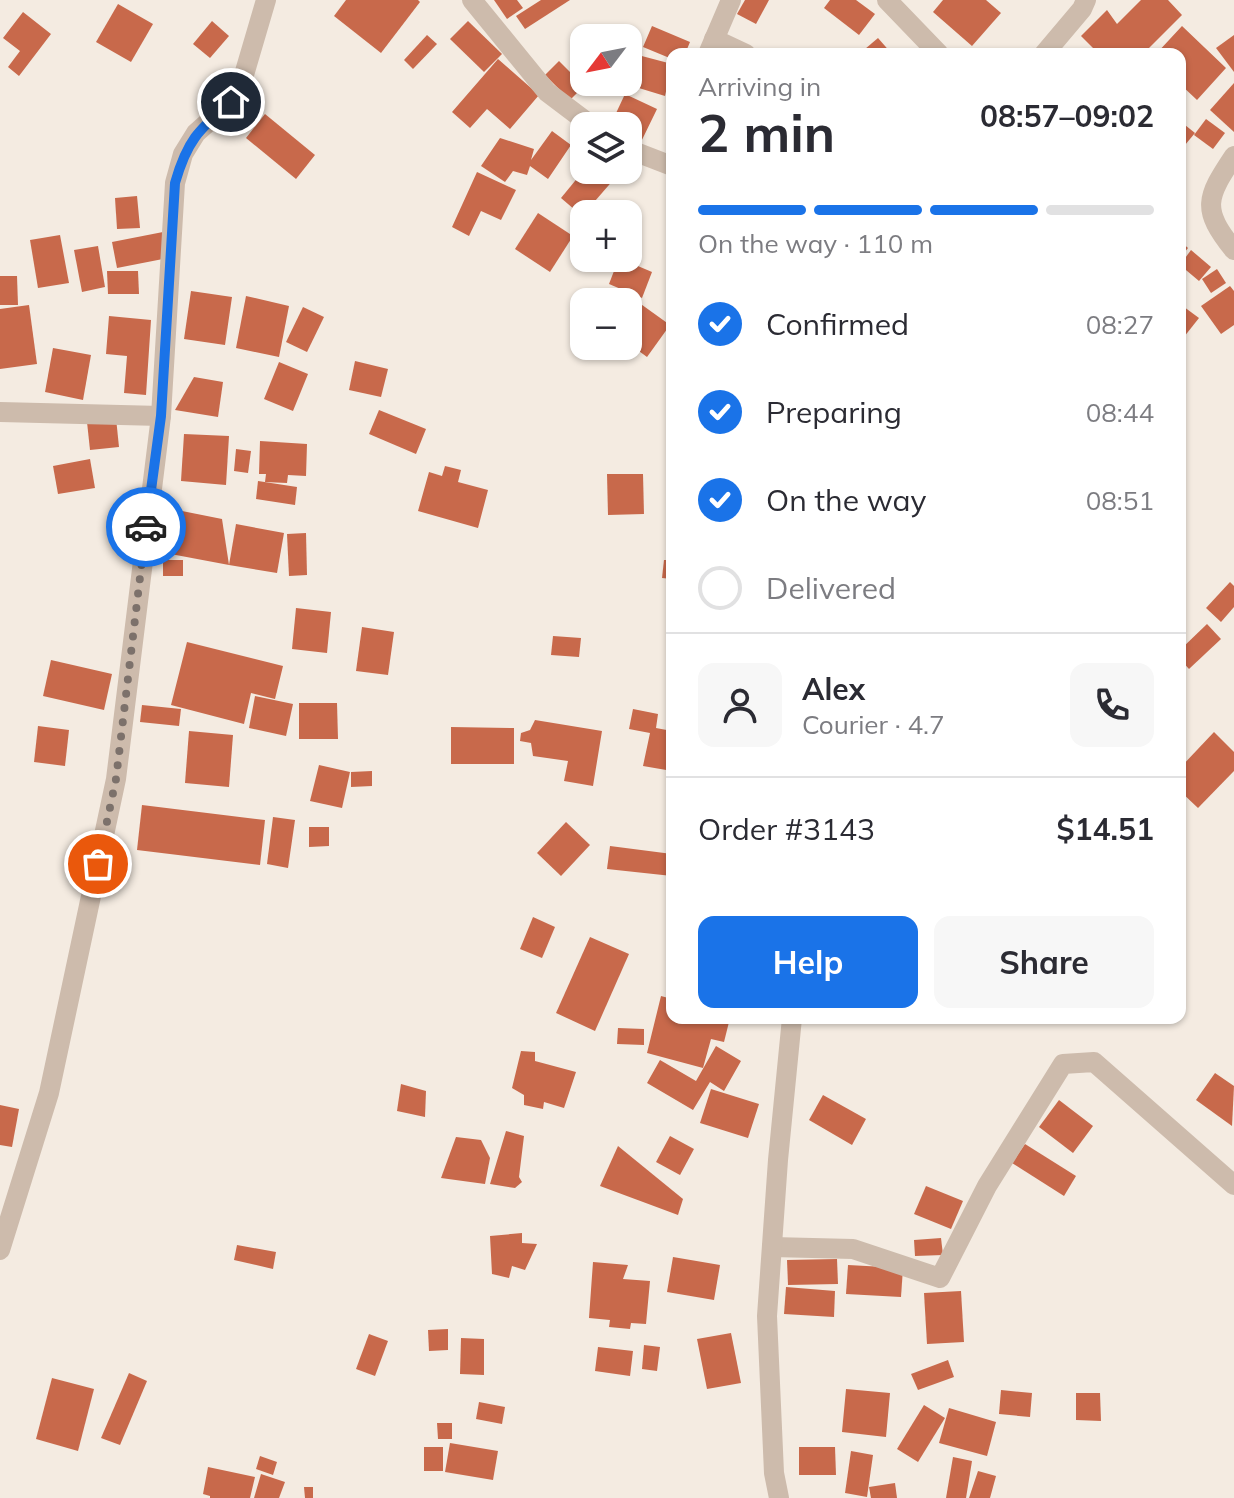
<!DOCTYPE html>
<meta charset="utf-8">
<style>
:root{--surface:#fff;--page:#f7f7f7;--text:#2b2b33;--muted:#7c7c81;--line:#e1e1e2;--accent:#1a73e8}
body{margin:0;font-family:Mulish,sans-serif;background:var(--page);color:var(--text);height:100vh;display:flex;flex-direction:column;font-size:30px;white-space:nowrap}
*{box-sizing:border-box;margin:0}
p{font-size:26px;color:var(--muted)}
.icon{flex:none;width:44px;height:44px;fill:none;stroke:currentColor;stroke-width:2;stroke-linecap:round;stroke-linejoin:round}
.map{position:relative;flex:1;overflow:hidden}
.side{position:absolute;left:666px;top:48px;width:520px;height:976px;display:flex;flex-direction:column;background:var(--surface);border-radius:16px;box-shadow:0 2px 6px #0004}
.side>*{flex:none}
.needle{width:52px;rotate:238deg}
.controls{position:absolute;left:570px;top:24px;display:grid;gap:16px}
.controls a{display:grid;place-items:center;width:72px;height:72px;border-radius:16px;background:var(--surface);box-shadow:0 2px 6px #0004;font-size:40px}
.pin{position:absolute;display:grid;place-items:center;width:68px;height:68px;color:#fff;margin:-34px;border:4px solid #fff;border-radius:50%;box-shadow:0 2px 8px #0007}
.courier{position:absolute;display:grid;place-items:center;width:80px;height:80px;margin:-40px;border:6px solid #1a73e8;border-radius:50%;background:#fff;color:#222;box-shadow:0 2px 10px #0007}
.head em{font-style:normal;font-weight:700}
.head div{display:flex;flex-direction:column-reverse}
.head{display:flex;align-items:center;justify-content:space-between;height:136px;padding:0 32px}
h1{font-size:52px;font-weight:700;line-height:60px}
.bar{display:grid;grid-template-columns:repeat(4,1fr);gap:12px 8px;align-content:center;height:96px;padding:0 32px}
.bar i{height:10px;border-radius:6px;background:var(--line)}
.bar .on{background:var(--accent)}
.bar p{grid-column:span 4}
.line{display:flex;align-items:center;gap:20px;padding:0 32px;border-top:2px solid var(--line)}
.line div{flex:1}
.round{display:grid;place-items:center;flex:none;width:84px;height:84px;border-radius:16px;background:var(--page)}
ol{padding:0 32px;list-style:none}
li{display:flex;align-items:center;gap:24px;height:88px}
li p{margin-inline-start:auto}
li .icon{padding:8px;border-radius:50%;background:var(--accent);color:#fff;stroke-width:4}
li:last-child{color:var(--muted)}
li i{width:44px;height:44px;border:4px solid var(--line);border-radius:50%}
.primary-button{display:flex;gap:16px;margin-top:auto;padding:16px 32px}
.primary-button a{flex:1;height:92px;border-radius:16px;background:var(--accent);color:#fff;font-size:32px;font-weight:700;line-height:92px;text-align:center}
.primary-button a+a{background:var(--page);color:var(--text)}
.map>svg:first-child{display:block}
.building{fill:#c8694b}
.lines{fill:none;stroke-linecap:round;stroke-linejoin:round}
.minor{stroke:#cdbbac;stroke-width:20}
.done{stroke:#7c716b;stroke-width:8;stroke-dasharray:0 14.4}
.route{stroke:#1a73e8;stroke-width:10}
</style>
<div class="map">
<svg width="1234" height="1498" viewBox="0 0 1234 1498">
<rect width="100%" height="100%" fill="#f4ebe1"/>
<g class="building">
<path d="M346,0H418L420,2L381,53L334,16Z"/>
<path d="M494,0H517L523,8L507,19Z"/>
<path d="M541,0H570L525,29L516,16Z"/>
<path d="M745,0H769L756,24L737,14Z"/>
<path d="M830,0H856L875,14L859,35L824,8Z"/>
<path d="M943,0H986L1001,13L972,46L933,12Z"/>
<path d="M1141,0H1168L1182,15L1143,54H1099L1081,36L1107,10L1117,24Z"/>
<path d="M118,4L153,24L131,62L96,42Z"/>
<path d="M23,12L51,34L19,76L8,67L20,51L3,38Z"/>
<path d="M212,21L229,36L210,58L193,44Z"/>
<path d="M468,21L502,54L484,72L450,39Z"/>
<path d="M652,26L690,42L685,54H672V59L643,47Z"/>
<path d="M1182,26L1226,68L1197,100L1180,84V54H1156Z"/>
<path d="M427,35L437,44L413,69L404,60Z"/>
<path d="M1234,35V72L1216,48Z"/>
<path d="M878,38L892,54H869L865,49Z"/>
<path d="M638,55L672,64L665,96L629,85Z"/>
<path d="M498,59L539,95L510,129L487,109L470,128L452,112Z"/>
<path d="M559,61L584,86L570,100L545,75Z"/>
<path d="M1234,83V132L1210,110Z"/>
<path d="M625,94L657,109L639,146L628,141V126H610Z"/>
<path d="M265,114L315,155L296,179L246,138Z"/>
<path d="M1206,119L1225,133L1213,149L1194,135Z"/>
<path d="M1180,121L1195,133L1180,151Z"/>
<path d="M552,131L571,145L548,179L530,166L527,175L513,171L505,182L481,166L500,138L534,149L531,160Z"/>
<path d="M584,170H606L615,178L582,216L561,198Z"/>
<path d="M477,172L516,190L501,220L481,211L469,236L452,227Z"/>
<path d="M137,196L140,228L117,229L115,198Z"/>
<path d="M538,213L573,236L550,272L515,249Z"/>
<path d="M163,232L168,258L117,268L112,242Z"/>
<path d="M60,235L69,283L38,288L30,240Z"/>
<path d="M1180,241L1188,248L1180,258Z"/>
<path d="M98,246L105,287L82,292L74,250Z"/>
<path d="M1191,250L1211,267L1199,281L1180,265Z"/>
<path d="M619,258L652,272L642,298L609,284Z"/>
<path d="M1217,269L1226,283L1211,293L1202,279Z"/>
<path d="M107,271H138L139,294H108Z"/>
<path d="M0,276H17L18,305H0Z"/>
<path d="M1230,286L1234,291V325L1221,334L1201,306Z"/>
<path d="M191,291L232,297L225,345L184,339Z"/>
<path d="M246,296L289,306L279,357L236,348Z"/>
<path d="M631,297L670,325L647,357L628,343V301Z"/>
<path d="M1180,304L1199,318L1180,342Z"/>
<path d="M29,305L37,364L0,369V309Z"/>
<path d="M303,307L324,317L307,352L286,342Z"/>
<path d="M109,316L151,320L146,395L124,393L127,356L106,354Z"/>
<path d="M53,348L91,355L83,400L45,392Z"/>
<path d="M355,361L388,369L381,397L349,390Z"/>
<path d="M279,362L308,374L293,411L264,399Z"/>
<path d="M194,377L223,382L218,417L175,410Z"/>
<path d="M379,410L426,429L416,454L369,434Z"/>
<path d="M116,418L119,447L90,450L87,422Z"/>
<path d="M184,434L229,436L226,485L181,481Z"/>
<path d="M260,441L307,444L306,476L288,475L287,483L265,482L266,474H259Z"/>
<path d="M236,449L251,451L248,473L234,471Z"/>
<path d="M90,459L95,488L58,494L53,466Z"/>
<path d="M445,466L461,470L458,482L488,490L478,528L418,511L429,472L442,476Z"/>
<path d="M607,474H643L644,514L608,515Z"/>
<path d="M258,481L297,487L295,505L256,499Z"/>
<path d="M167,508L222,519L229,565L160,552Z"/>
<path d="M236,524L284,533L277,573L229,565Z"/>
<path d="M306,533L307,575L289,576L287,534Z"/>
<rect x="163" y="560" width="20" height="16"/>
<path d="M664,560H672V579L662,578Z"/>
<path d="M1230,582L1234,586V607L1221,622L1206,608Z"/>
<path d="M296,608L331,612L327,653L292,649Z"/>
<path d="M1207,624L1221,639L1189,669L1180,659V650Z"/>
<path d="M362,627L394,632L388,675L356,671Z"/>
<path d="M553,636L581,638L579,657L551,655Z"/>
<path d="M187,642L283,666L275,699L251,693L244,724L171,705Z"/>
<path d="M51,660L112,674L104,710L43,696Z"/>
<path d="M255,696L293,704L286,736L249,728Z"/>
<path d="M299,703H337L338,739H299Z"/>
<path d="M142,705L181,709L179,726L140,722Z"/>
<path d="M633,709L658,714L656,728L672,731V771L643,766L650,733L629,729Z"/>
<path d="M535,720L602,731L593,786L564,781L568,761L533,756L531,743L520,741L521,733L530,730Z"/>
<path d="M38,726L69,730L65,766L34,762Z"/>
<path d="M451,727L514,728V764H451Z"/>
<path d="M189,731L233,735L229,787L185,783Z"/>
<path d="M1214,732L1234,752V771L1198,808L1180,791V768Z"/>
<path d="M319,765L350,772L342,808L310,801Z"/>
<path d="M372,771V786L351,787V772Z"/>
<path d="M142,805L265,820L260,865L137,850Z"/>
<path d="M670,810H672V840L666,839Z"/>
<path d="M273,817L295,820L288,868L267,864Z"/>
<path d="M566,822L590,845L561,876L537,853Z"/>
<path d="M309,827H329V846L309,847Z"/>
<path d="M610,846L672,854V876L607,869Z"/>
<path d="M533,917L555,927L542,958L520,949Z"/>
<path d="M590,937L629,954L595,1031L556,1013Z"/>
<path d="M661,996L672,999V1018H730L724,1042L711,1039L703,1068L647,1053Z"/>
<path d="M618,1028L644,1029V1045L617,1044Z"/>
<path d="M716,1046L741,1061L724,1091L710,1082L693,1110L647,1083L660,1060L696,1081Z"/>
<path d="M521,1051L535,1052V1061L576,1072L564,1108L544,1102L543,1109L524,1105V1095L512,1088Z"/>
<path d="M1215,1073L1234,1086L1232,1126L1196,1100Z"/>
<path d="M401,1084L426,1091L425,1117L397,1111Z"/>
<path d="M711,1089L759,1104L748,1138L700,1123Z"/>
<path d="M823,1095L866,1119L852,1145L809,1120Z"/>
<path d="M1059,1100L1093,1126L1073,1153L1039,1127Z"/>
<path d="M0,1105L19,1109L12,1147L0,1145Z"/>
<path d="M506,1131L524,1136L519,1177L522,1182L515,1188L490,1184Z"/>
<path d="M670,1136L694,1149L680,1175L656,1162Z"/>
<path d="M456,1137L481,1140L490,1158L485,1184L441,1178Z"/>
<path d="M1025,1144L1076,1176L1064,1196L1012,1163Z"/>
<path d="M618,1146L683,1199L678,1215L600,1186Z"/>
<path d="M926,1186L963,1201L951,1229L914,1214Z"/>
<path d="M522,1233V1243L537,1244L525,1270L512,1266L509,1278L492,1274L490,1236Z"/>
<path d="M941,1238L943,1255L915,1256L914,1240Z"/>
<path d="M237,1245L276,1252L273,1269L234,1260Z"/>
<path d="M673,1257L720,1265L714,1300L667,1292Z"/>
<path d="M837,1259L838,1284L788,1285L787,1260Z"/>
<path d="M593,1262L628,1265L623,1279L650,1281L646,1324L631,1323L630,1329L609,1327L610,1320L589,1318Z"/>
<path d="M848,1265L903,1268L901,1297L846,1294Z"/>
<path d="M786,1287L835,1291L834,1317L784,1314Z"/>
<path d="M961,1291L964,1342L927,1344L924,1293Z"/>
<path d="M448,1329V1350L429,1351L428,1330Z"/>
<path d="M731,1333L741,1383L707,1389L697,1339Z"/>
<path d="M369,1334L388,1341L375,1376L356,1369Z"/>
<path d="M461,1338L484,1339V1375L460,1374Z"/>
<path d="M644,1345L660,1347L657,1371L642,1369Z"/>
<path d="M598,1347L633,1351L630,1376L595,1371Z"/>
<path d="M948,1360L954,1377L918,1390L911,1374Z"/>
<path d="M129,1373L147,1381L120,1445L101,1438Z"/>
<path d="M52,1378L94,1389L78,1451L36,1439Z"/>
<path d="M846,1389L890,1393L886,1437L842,1432Z"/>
<path d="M1001,1390L1032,1393L1030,1417L999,1414Z"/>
<path d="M1076,1393H1100L1101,1421L1076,1420Z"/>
<path d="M479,1402L505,1407L502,1424L476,1419Z"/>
<path d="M924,1405L945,1418L918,1462L897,1449Z"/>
<path d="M949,1408L996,1422L987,1456L939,1443Z"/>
<path d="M437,1423H452V1439H438Z"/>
<path d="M450,1443L498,1451L493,1480L445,1472Z"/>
<rect x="424" y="1447" width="19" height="24"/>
<path d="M799,1447H835L836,1475H799Z"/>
<path d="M851,1451L873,1455L867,1497L845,1493Z"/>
<path d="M260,1456L277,1462L273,1475L256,1469Z"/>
<path d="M953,1457L972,1461L966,1498H946Z"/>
<path d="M208,1467L255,1477L250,1498H210V1496L203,1494Z"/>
<path d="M978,1471L996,1476L990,1498H969Z"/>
<path d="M261,1474L285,1482L279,1498H254Z"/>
<path d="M895,1483L897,1498H871L869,1487Z"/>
<path d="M304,1487H313V1498H305Z"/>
</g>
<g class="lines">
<g class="minor">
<path d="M472,0L547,92L592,126"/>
<path d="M887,0L939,54"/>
<path d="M714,39L746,54"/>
<path d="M708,54L731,0"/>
<path d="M1044,54L1082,9L1086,0"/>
<path d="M628,149L672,166"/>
<path d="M1234,156C1206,198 1201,209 1234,250"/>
<path d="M0,412L161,416"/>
<path d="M772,1247L853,1249L940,1278L987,1186L1063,1064L1094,1062L1234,1185"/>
<path d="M0,1250L49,1093L116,779L161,416L175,183L183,154L196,133L231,102L241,85L266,0"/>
<path d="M779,1498L774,1473L767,1316L778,1160L792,1018"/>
</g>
</g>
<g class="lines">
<path class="done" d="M98,864L116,779L146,527"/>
<path class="route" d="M146,527L161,416L175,183C187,141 198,130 231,102"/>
</g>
</svg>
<div class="controls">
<a><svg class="needle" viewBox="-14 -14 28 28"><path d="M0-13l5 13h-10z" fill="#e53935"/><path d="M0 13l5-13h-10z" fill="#7c7c81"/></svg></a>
<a><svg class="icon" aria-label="layers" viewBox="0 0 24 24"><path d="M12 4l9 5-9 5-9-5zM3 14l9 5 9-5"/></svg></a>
<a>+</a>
<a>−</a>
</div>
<div class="pin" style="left:98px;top:864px;background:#ea580c"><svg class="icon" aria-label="bag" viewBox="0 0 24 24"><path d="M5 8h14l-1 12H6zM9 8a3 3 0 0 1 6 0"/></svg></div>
<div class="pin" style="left:231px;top:102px;background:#1f2937"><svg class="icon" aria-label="home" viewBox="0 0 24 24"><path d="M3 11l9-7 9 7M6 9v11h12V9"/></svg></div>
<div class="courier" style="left:146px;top:527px"><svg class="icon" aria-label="car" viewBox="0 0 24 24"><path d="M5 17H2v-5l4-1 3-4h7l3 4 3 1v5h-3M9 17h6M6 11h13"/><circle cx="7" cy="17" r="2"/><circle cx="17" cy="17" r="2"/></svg></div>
<section class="side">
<div class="head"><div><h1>2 min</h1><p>Arriving in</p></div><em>08:57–09:02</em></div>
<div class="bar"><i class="on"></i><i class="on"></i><i class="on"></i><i></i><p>On the way · 110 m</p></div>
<ol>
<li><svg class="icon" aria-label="check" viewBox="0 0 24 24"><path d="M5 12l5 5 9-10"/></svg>Confirmed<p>08:27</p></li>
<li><svg class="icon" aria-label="check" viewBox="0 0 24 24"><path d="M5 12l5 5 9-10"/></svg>Preparing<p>08:44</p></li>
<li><svg class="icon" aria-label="check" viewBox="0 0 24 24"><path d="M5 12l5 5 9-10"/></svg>On the way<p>08:51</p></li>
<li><i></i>Delivered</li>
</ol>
<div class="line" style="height:144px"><a class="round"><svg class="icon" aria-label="person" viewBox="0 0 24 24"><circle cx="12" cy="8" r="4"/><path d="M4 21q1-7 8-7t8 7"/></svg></a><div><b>Alex</b><p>Courier · 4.7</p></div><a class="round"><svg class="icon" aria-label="phone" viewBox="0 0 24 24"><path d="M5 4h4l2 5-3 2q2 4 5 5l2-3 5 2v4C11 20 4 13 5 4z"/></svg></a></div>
<div class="line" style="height:104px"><div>Order #3143</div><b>$14.51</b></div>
<div class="primary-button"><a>Help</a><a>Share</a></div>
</section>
</div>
